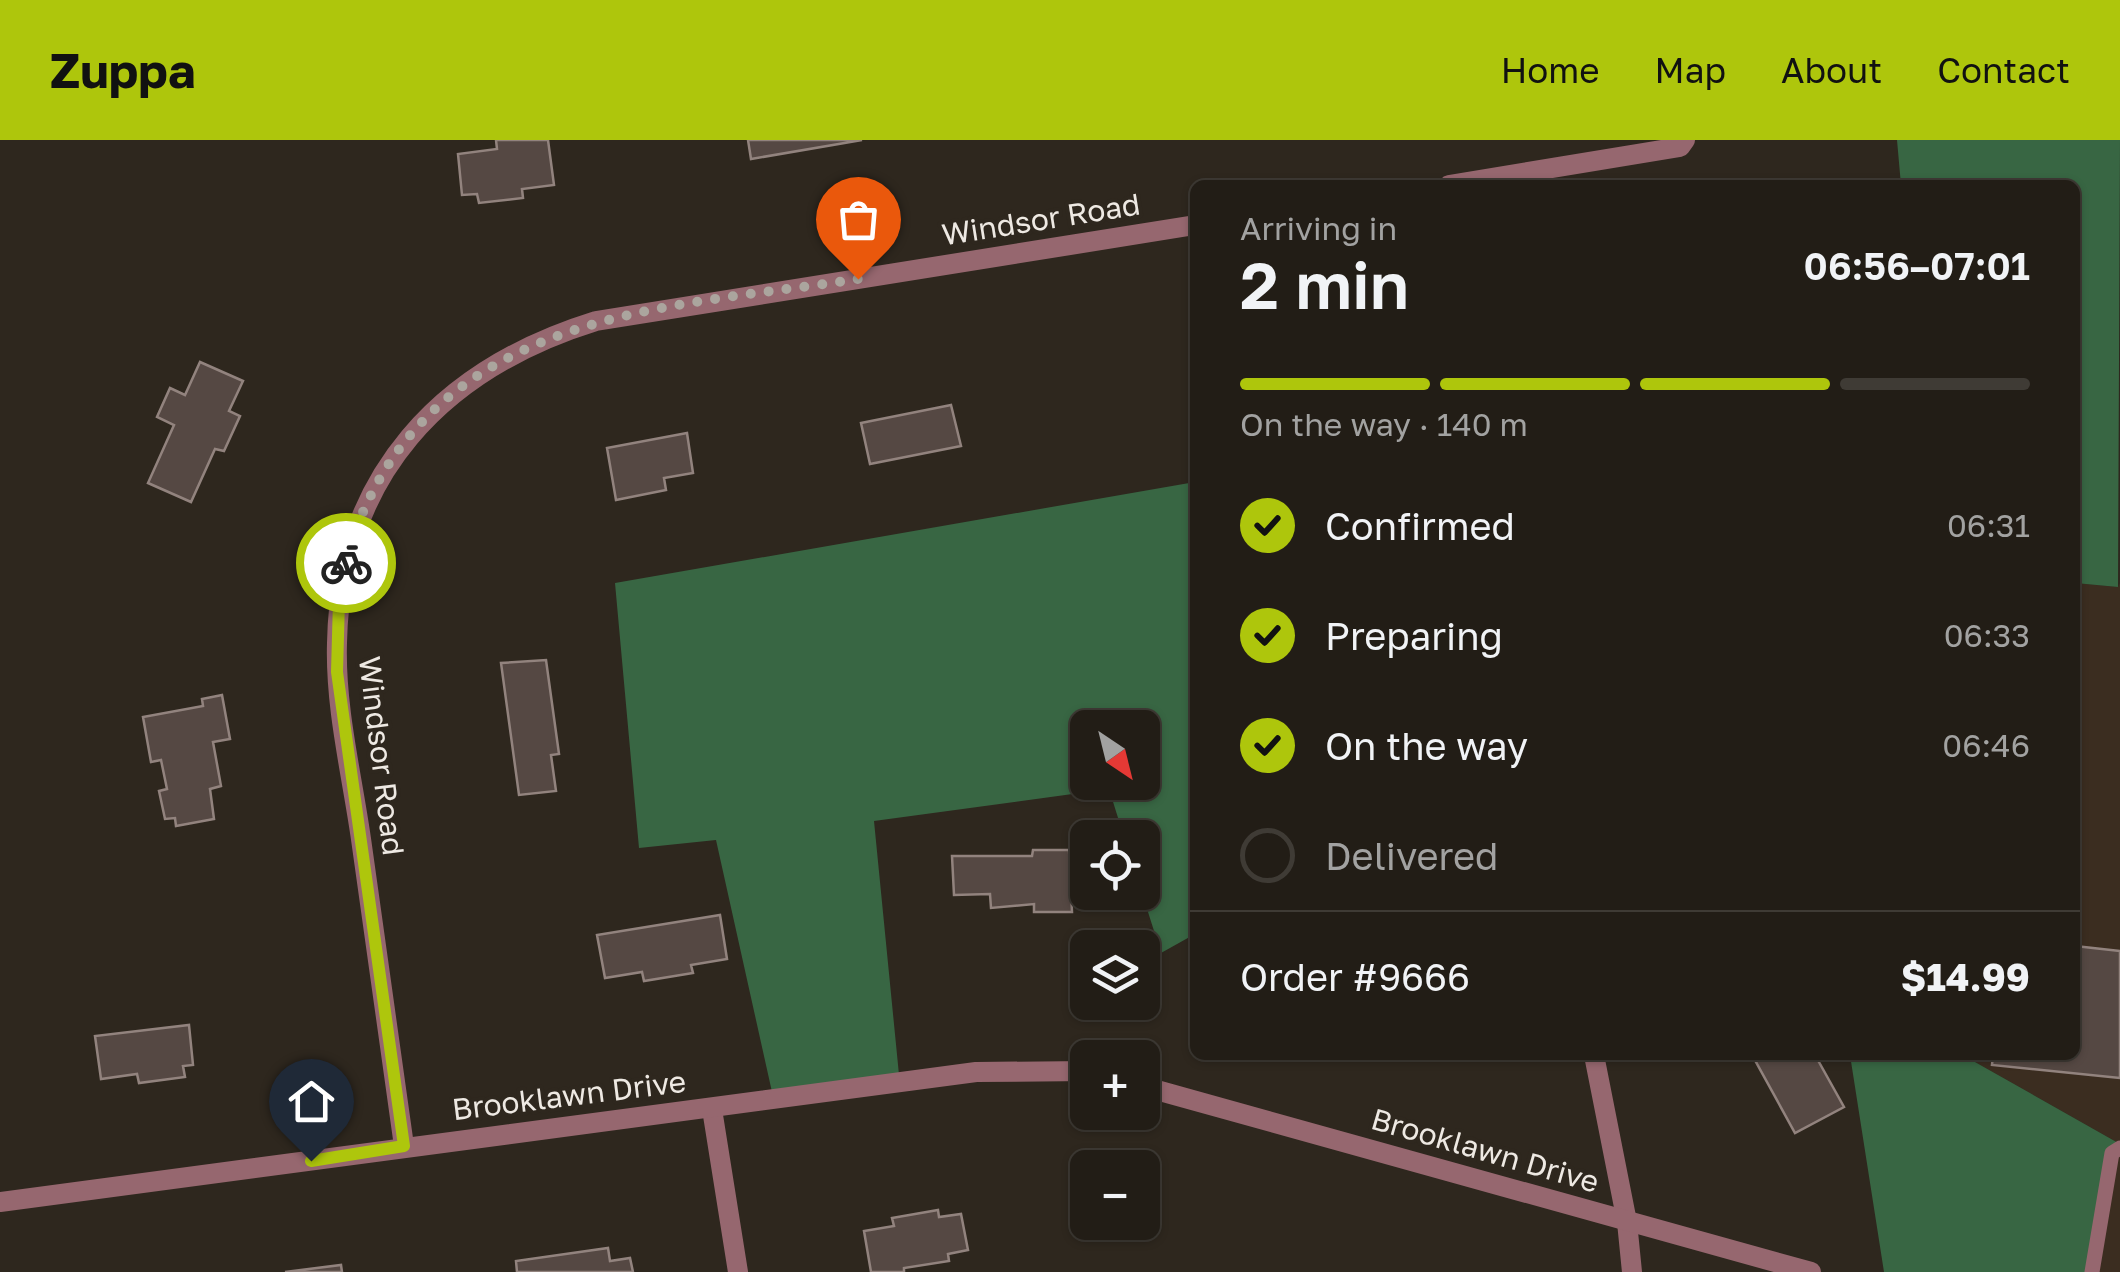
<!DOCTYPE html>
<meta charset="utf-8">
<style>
:root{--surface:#221d16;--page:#2e2a23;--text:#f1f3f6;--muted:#a2a2a1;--line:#3f3b35;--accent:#aec60c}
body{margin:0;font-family:"Golos Text",sans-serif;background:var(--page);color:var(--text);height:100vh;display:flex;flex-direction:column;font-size:38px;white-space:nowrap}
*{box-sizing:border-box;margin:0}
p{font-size:32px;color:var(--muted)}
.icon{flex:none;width:55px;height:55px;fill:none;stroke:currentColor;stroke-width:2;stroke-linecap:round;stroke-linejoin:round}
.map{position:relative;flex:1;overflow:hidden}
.sheet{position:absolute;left:1190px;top:40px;width:890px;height:880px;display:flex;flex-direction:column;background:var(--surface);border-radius:15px;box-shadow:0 2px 8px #0004,0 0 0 2px var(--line)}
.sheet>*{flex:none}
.needle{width:65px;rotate:145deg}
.controls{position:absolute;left:1070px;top:570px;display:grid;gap:20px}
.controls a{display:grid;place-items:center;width:90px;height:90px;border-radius:15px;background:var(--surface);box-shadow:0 2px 8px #0004,0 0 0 2px var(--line);font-size:50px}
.pin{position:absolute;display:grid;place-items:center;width:85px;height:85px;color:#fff;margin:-102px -42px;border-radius:50% 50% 50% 0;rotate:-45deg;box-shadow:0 0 10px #0007}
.pin .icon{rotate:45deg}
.courier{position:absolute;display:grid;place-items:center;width:100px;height:100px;margin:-50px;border:8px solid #aec60c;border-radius:50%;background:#fff;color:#222;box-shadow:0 2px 12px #0007}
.head em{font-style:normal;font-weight:600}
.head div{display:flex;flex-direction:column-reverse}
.head{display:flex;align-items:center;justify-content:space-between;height:170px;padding:0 50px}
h1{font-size:65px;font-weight:600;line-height:75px}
.bar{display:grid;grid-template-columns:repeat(4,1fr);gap:15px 10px;align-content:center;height:120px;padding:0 50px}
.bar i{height:12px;border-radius:8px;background:var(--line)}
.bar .selected{background:var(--accent)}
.bar p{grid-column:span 4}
.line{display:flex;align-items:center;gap:25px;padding:0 50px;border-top:2px solid var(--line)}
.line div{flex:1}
ol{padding:0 50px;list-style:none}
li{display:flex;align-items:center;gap:30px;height:110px}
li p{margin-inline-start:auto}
li .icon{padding:10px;border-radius:50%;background:var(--accent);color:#111;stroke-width:4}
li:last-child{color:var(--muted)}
li i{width:55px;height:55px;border:5px solid var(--line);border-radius:50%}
header{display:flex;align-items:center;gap:60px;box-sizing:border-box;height:140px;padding:0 50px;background:var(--accent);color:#111}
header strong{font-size:48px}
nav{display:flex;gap:55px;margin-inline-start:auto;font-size:35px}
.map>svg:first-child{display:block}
.education{fill:#3b2d20}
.forest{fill:#386643;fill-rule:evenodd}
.building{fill:#554843;stroke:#92837e;stroke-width:2.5}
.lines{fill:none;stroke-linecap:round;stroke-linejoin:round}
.service{stroke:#96676f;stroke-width:15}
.minor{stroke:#96676f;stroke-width:20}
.done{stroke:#aba59e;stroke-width:10;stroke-dasharray:0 18}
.route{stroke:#aec60c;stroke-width:12}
.labels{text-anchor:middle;stroke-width:8;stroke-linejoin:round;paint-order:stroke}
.street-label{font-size:30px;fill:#eee9e3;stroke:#2e271e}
</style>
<header>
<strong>Zuppa</strong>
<nav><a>Home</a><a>Map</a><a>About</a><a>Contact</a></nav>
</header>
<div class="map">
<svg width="2120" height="1132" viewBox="0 0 2120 1132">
<rect width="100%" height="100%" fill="#2e271e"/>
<g class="education">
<path d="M2075,443L2118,447L2120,443V1004L1975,922V915H2075Z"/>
<path d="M2120,1008V1132H2095Z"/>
</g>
<g class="forest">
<path d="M1897,0H2120L2118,447L2075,443V45H1901Z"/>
<path d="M1195,342V794L1161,813L1142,753V698L1124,697L1109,649L874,681L900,945L774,961L716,700L639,708L615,443ZM1088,588H1142V642H1088Z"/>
<path d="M1850,915H1975V922L2120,1004L2095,1132H1884Z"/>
</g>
<g class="building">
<path d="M496,0H548L554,45L522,49L523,58L479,63L477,54L462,55L458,14L497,9Z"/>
<path d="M748,0H862L751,19Z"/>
<path d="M200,222L243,241L229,271L240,276L224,311L215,309L191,362L148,343L174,285L157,277L170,248L185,255Z"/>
<path d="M951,265L961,306L870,324L861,283Z"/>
<path d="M687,293L693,333L664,338L666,350L616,360L607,308Z"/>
<path d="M546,520L559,614L551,615L556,651L519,655L501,523Z"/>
<path d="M222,555L230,599L213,602L221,646L210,649L214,679L176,686L175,678L165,679L159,651L167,649L161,620L151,622L143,577L203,566L202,559Z"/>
<path d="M1033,710H1069L1072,772H1034V764L991,768L990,754L954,755L952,716H1032Z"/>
<path d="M720,775L727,819L691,825L693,833L644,841L642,832L605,838L597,795Z"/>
<path d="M2075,806L2120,811V938L1992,925L1993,915H2075Z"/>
<path d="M189,885L193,925L183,926L185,937L139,943L137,934L101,939L95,896Z"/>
<path d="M1765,915H1815L1844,967L1795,993L1756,922Z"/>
<path d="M938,1070L939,1077L961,1074L968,1110L948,1114L949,1121L904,1128V1132H871L864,1091L894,1086L892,1078Z"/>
<path d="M608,1108L610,1121L630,1118L633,1132H517L516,1121Z"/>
<path d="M341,1125L342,1132H285Z"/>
</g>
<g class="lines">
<path class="service" d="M2092,1132L2112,1013L2120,1008"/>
<g class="minor">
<path d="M1449,45L1680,7L1685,0"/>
<path d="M1594,915L1627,1082L1632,1132"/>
<path d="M1142,946L1811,1132"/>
<path d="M712,969L738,1132"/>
<path d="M404,1006C390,904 375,801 361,699C352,635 335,568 337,503C340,336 441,229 596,181L1195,85"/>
<path d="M0,1062L976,932L1088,931"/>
</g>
</g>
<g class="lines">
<path class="done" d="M346,423C354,387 372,349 392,319C497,167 692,165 858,139"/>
<path class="route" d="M311,1021L404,1006L337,532L339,460L346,423"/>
</g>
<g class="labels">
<g class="street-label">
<text transform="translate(1041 80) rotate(-9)" y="10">Windsor Road</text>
<text transform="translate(381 616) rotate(83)" y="10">Windsor Road</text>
<text transform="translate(569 956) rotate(-7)" y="10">Brooklawn Drive</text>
<text transform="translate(1485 1011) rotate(16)" y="10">Brooklawn Drive</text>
</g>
</g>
</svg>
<div class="controls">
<a><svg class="needle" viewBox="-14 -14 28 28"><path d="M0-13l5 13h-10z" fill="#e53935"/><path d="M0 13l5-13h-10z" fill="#a2a2a1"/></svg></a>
<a><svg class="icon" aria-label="locate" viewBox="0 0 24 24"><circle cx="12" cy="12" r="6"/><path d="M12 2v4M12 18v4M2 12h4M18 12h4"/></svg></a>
<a><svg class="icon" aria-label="layers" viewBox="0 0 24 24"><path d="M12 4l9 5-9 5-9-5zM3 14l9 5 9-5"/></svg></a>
<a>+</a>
<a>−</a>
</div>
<div class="pin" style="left:858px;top:139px;background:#ea580c"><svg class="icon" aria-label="bag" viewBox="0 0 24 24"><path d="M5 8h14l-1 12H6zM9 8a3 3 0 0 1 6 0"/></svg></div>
<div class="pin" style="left:311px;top:1021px;background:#1f2937"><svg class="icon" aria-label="home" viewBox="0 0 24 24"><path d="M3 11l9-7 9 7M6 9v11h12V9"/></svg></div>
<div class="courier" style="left:346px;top:423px"><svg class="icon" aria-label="bike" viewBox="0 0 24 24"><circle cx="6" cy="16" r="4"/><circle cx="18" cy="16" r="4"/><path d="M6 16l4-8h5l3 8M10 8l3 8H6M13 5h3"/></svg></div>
<section class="sheet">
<div class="head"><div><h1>2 min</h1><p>Arriving in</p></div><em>06:56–07:01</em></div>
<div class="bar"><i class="selected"></i><i class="selected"></i><i class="selected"></i><i></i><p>On the way · 140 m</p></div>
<ol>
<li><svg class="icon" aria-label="check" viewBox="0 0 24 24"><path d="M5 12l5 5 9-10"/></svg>Confirmed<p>06:31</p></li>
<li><svg class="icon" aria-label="check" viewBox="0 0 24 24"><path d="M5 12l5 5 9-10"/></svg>Preparing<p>06:33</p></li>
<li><svg class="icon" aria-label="check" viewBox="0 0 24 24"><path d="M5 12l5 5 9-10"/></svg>On the way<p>06:46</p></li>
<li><i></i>Delivered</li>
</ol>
<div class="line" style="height:130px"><div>Order #9666</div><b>$14.99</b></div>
</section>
</div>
